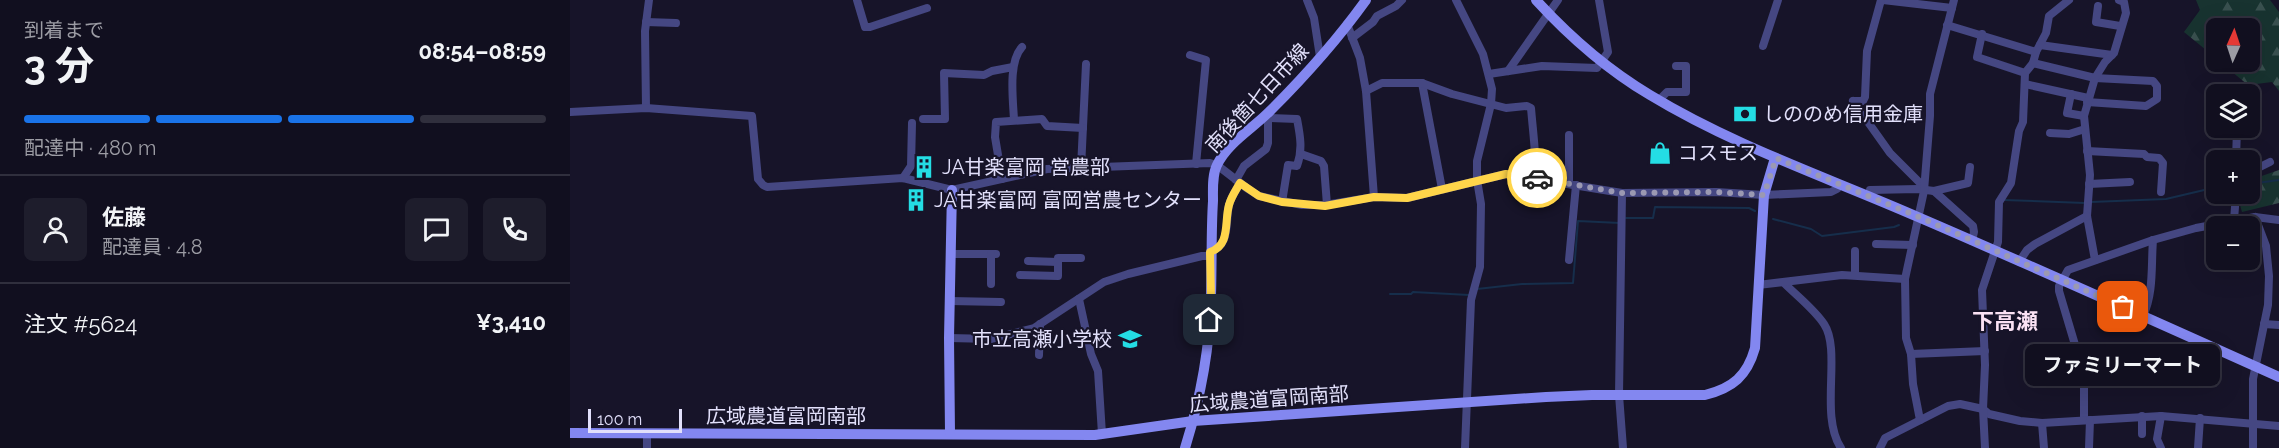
<!DOCTYPE html>
<html lang="ja">
<meta charset="utf-8">
<style>
:root{--surface:#110f1f;--page:#1e1d2c;--text:#f1f3f6;--muted:#9c9ca4;--line:#302f3d;--accent:#1a73e8}
body{margin:0;font-family:Raleway,"Noto Sans JP",sans-serif;background:var(--page);color:var(--text);height:100vh;display:flex;flex-direction:column;font-size:22px;white-space:nowrap}
*{box-sizing:border-box;margin:0}
p{font-size:20px;color:var(--muted)}
.icon{flex:none;width:33px;height:33px;fill:none;stroke:currentColor;stroke-width:2;stroke-linecap:round;stroke-linejoin:round}
.map{position:relative;flex:1;overflow:hidden}
.sheet{display:flex;flex-direction:column;background:var(--surface);width:570px}
.sheet>*{flex:none}
.needle{width:39px;rotate:3deg}
.fabs{position:absolute;left:1636px;top:18px;display:grid;gap:12px}
.fabs a{display:grid;place-items:center;width:54px;height:54px;border-radius:9px;background:var(--surface);box-shadow:0 6px 24px #0002,0 0 0 2px var(--line);font-size:30px}
.scale{position:absolute;left:18px;bottom:15px;width:94px;box-sizing:border-box;padding-left:6px;border:3px solid #e2e0fb;border-top:0;font-size:16px;line-height:21px;white-space:nowrap;color:#e2e0fb;-webkit-text-stroke:4px #171429;paint-order:stroke}
.pin{position:absolute;display:grid;place-items:center;width:51px;height:51px;color:#fff;margin:-26px;border-radius:12px;box-shadow:0 3px 9px #0006}
.courier{position:absolute;display:grid;place-items:center;width:60px;height:60px;margin:-30px;border:4px solid #ffd54a;border-radius:50%;background:#fff;color:#222;box-shadow:0 2px 8px #0007}
.bubble{position:absolute;height:42px;border-radius:9px;background:var(--surface);box-shadow:0 6px 24px #0002,0 0 0 2px var(--line);font-size:20px;font-weight:700;line-height:42px;text-align:center}
.headline em{font-style:normal;font-weight:700}
.headline div{display:flex;flex-direction:column-reverse}
.headline{display:flex;align-items:center;justify-content:space-between;height:102px;padding:0 24px}
h1{font-size:39px;font-weight:700;line-height:45px}
.bar{display:grid;grid-template-columns:repeat(4,1fr);gap:9px 6px;align-content:center;height:72px;padding:0 24px}
.bar i{height:8px;border-radius:4px;background:var(--line)}
.bar .selected{background:var(--accent)}
.bar p{grid-column:span 4}
.line{display:flex;align-items:center;gap:15px;padding:0 24px;border-top:2px solid var(--line)}
.line div{flex:1}
.round{display:grid;place-items:center;flex:none;width:63px;height:63px;border-radius:9px;background:var(--page)}
main{display:flex;flex:1;min-height:0}
.map>svg:first-child{display:block}
.forest{fill:url(#forest-firs)}
.lines{fill:none;stroke-linecap:round;stroke-linejoin:round}
.stream{stroke:#162e4b;stroke-width:2}
.street{stroke:#454782;stroke-width:8}
.secondary{stroke:#8387f0;stroke-width:10}
.done{stroke:#9b99b2;stroke-width:6;stroke-dasharray:0 10.8}
.route{stroke:#ffd54a;stroke-width:8}
.labels{text-anchor:middle;stroke-width:4.5;stroke-linejoin:round;paint-order:stroke}
.street-label{font-size:20px;fill:#e2e0fb;stroke:#171429}
.poi-label{font-size:20px;fill:#e2e0fb;stroke:#171429;text-anchor:start}
.quarter-label{font-size:22px;font-weight:bold;fill:#fbe2f4;stroke:#171429}
</style>
<main>
<section class="sheet">
<div class="headline"><div><h1>3 分</h1><p>到着まで</p></div><em>08:54–08:59</em></div>
<div class="bar"><i class="selected"></i><i class="selected"></i><i class="selected"></i><i></i><p>配達中 · 480 m</p></div>
<div class="line" style="height:108px"><a class="round"><svg class="icon" aria-label="person" viewBox="0 0 24 24"><circle cx="12" cy="8" r="4"/><path d="M4 21q1-7 8-7t8 7"/></svg></a><div><b>佐藤</b><p>配達員 · 4.8</p></div><a class="round"><svg class="icon" aria-label="chat" viewBox="0 0 24 24"><path d="M4 5h16v11H9l-5 4z"/></svg></a><a class="round"><svg class="icon" aria-label="phone" viewBox="0 0 24 24"><path d="M5 4h4l2 5-3 2q2 4 5 5l2-3 5 2v4C11 20 4 13 5 4z"/></svg></a></div>
<div class="line" style="height:78px"><div>注文 #5624</div><b>¥3,410</b></div>
</section>
<div class="map">
<svg width="1709" height="448" viewBox="0 0 1709 448">
<defs>
<pattern id="forest-firs" width="22" height="20" patternUnits="userSpaceOnUse" patternTransform="scale(1.5)"><rect width="22" height="20" fill="#183330"/><path d="M5 1l3.5 6h-7zM16 11l3.5 6h-7z" fill="#39504f"/></pattern>
</defs>
<rect width="100%" height="100%" fill="#171429"/>
<g class="forest">
<path d="M1626,0H1700L1709,12V91L1702,82L1678,85L1650,62H1680V28H1647V59L1614,32L1630,10Z"/>
<path d="M1709,170V203L1672,212L1667,194H1680V180Z"/>
</g>
<g class="lines">
<g class="stream">
<path d="M1680,184L1709,180"/>
<path d="M1434,200L1515,203"/>
<path d="M1521,202L1596,199L1647,187"/>
<path d="M1056,218H1083L1085,207L1179,208L1185,211"/>
<path d="M1203,219L1241,229L1252,236L1324,227L1329,225"/>
<path d="M907,289L952,284L1003,283L1008,221L1050,223"/>
<path d="M820,294H841L843,292L899,295"/>
</g>
<g class="street">
<path d="M287,0L295,27H300L357,8"/>
<path d="M737,0L744,18L750,57"/>
<path d="M886,0L913,54L922,89L921,104L907,161V180L911,204L910,267L901,300L895,448"/>
<path d="M1313,0L1382,8"/>
<path d="M1528,6L1526,22L1550,26"/>
<path d="M76,22L106,23"/>
<path d="M777,24L790,58L796,91L804,197"/>
<path d="M1377,25L1466,52"/>
<path d="M1412,34L1407,57L1455,73"/>
<path d="M782,38L803,22L807,16L826,6L832,0"/>
<path d="M1470,45L1542,55"/>
<path d="M1193,46L1208,0"/>
<path d="M620,55L636,60L626,164"/>
<path d="M1463,63L1525,78L1583,81L1587,86V99L1576,106L1517,102"/>
<path d="M938,71L988,0"/>
<path d="M919,74L972,66L1027,68L1038,52L1029,0"/>
<path d="M852,83L872,189"/>
<path d="M1455,84L1518,98"/>
<path d="M796,91L812,83H852L882,94L936,108L957,106L961,108C963,132 966,154 966,178"/>
<path d="M1501,94L1497,113L1514,116"/>
<path d="M1089,100L1097,92H1116V66H1106"/>
<path d="M1283,101H1293L1295,97L1297,51L1311,0"/>
<path d="M1283,101L1320,153L1354,187"/>
<path d="M76,108L75,31L79,0"/>
<path d="M0,112L76,108L182,116L188,179L193,185L197,187L333,178L382,190L477,169L640,163L647,165L678,189L689,196L732,205H755L804,197L837,198L936,174L1052,193L1146,192L1194,195L1261,192L1267,189"/>
<path d="M698,118L727,119C730,135 733,149 727,166L718,165L712,202"/>
<path d="M353,119H375L374,73L414,75L422,71L443,67"/>
<path d="M444,120C443,99 438,62 452,47"/>
<path d="M1480,133L1499,134L1515,129"/>
<path d="M1517,151L1574,154L1577,157L1589,158L1593,163L1591,192"/>
<path d="M731,154L751,161L754,166L757,205"/>
<path d="M1666,160L1667,128"/>
<path d="M511,168L516,64"/>
<path d="M1680,172L1700,162"/>
<path d="M333,178L341,166L342,123"/>
<path d="M432,179L425,137L426,122L472,119L477,126L513,128"/>
<path d="M666,180L674,166L696,149L698,143V114"/>
<path d="M999,184V135"/>
<path d="M1519,184L1560,182"/>
<path d="M1300,190L1348,189L1364,191L1403,226L1404,232L1402,241"/>
<path d="M1364,191L1398,183L1400,167"/>
<path d="M1052,193L1049,395L1053,448"/>
<path d="M1664,220L1666,194"/>
<path d="M1306,244L1343,245"/>
<path d="M640,252C661,245 655,222 659,205C661,197 666,190 670,183"/>
<path d="M381,254H426"/>
<path d="M999,260L1006,185"/>
<path d="M1525,260L1517,216L1520,175L1514,116L1525,78L1535,62L1544,53L1556,13L1554,2L1549,0"/>
<path d="M458,261L488,262"/>
<path d="M1449,262L1457,250L1465,244L1517,216"/>
<path d="M450,275L488,276V258H511"/>
<path d="M1285,275V251"/>
<path d="M1214,283C1227,296 1244,309 1254,324C1272,351 1249,415 1271,448"/>
<path d="M421,284V254"/>
<path d="M1188,285L1272,275L1335,279"/>
<path d="M509,299L521,354L528,371L532,434"/>
<path d="M380,301L431,302"/>
<path d="M1573,316C1584,293 1581,265 1583,240"/>
<path d="M1694,324L1709,325"/>
<path d="M379,338L422,339L464,328L534,282L558,274L632,256H640"/>
<path d="M1341,354L1415,351"/>
<path d="M469,355L470,324"/>
<path d="M1591,416L1587,439L1591,448"/>
<path d="M1350,420L1343,384L1341,354L1336,338L1335,279L1354,191L1360,116V94L1384,0"/>
<path d="M1514,420V375L1489,291V286L1498,270L1583,240L1626,228L1685,217L1709,220"/>
<path d="M1472,423L1474,448"/>
<path d="M1572,434V416"/>
<path d="M77,448V433"/>
<path d="M1310,448L1315,438L1378,406L1390,404L1413,409L1419,414L1450,421L1472,423L1591,416L1709,426"/>
<path d="M1415,448L1413,409L1415,365L1412,290L1428,242L1429,202L1441,183L1449,131L1453,122L1455,73L1463,63L1466,52L1476,33L1479,16L1499,0"/>
<path d="M1519,448L1520,420"/>
<path d="M1628,448L1630,418"/>
<path d="M1683,448V379L1698,305L1699,276L1696,246L1685,217"/>
</g>
<g class="secondary">
<path d="M966,0C999,36 1038,70 1080,95C1164,146 1259,178 1348,217C1469,269 1589,323 1709,377"/>
<path d="M0,433L525,435L623,421L976,397L1022,395H1135C1163,388 1177,376 1185,348L1194,195L1205,158"/>
<path d="M380,433L379,338L382,190"/>
<path d="M615,448C630,400 640,347 641,296C642,264 641,233 643,201C643,189 642,175 647,165C658,142 684,128 701,110C735,76 768,39 796,0"/>
</g>
</g>
<g class="lines">
<path class="done" d="M967,178L1052,193L1146,192L1194,195L1206,158L1349,217L1553,307"/>
<path class="route" d="M639,320L641,297L640,252C661,245 654,222 659,205C661,197 666,190 670,183L689,196L712,202L755,206L804,197L837,198L936,174L967,178"/>
</g>
<defs>
<g id="bank-bare" transform="scale(1.8)"><path d="M-6-4H6V4H-6ZM0-2.3a2.3 2.3 0 1 0 0 4.6a2.3 2.3 0 1 0 0-4.6Z" fill="#24dde4" stroke="#171429" stroke-width="2.5" paint-order="stroke"/></g>
<g id="shop-bare" transform="scale(1.8)"><path d="M-5-2.5h2.3a2.7 3.5 0 0 1 5.4 0H5L5.5 6h-11ZM-1.5-2.5h3a1.5 2.3 0 0 0-3 0Z" fill="#24dde4" stroke="#171429" stroke-width="2.5" paint-order="stroke"/></g>
<g id="building-bare" transform="scale(1.8)"><path d="M-4-6H4V6H1V3H-1V6H-4ZM-2.5-4.3h1.7v1.8h-1.7ZM.8-4.3h1.7v1.8H.8ZM-2.5-1h1.7V.8h-1.7ZM.8-1h1.7V.8H.8Z" fill="#24dde4" stroke="#171429" stroke-width="2.5" paint-order="stroke"/></g>
<g id="school-bare" transform="scale(1.8)"><path d="M0-5L7-2L0 1L-7-2ZM-4 1L0 2.5L4 1V4Q0 6-4 4Z" fill="#24dde4" stroke="#171429" stroke-width="2.5" paint-order="stroke"/></g>
</defs>
<g fill-rule="evenodd">
<use href="#bank-bare" x="1175" y="114"/>
<use href="#shop-bare" x="1090" y="153"/>
<use href="#building-bare" x="354" y="167"/>
<use href="#building-bare" x="346" y="200"/>
<use href="#school-bare" x="560" y="339"/>
</g>
<g class="labels">
<g class="street-label">
<text transform="translate(687 98) rotate(-47)" y="7">南後箇七日市線</text>
<text transform="translate(699 399) rotate(-4)" y="7">広域農道富岡南部</text>
<text x="216" y="423">広域農道富岡南部</text>
</g>
<g class="poi-label">
<text x="1193" y="121">しののめ信用金庫</text>
<text x="1108" y="160">コスモス</text>
<text x="372" y="174">JA甘楽富岡 営農部</text>
<text x="364" y="207">JA甘楽富岡 富岡営農センター</text>
<text x="542" y="346" text-anchor="end">市立高瀬小学校</text>
</g>
<g class="quarter-label">
<text x="1435" y="329">下高瀬</text>
</g>
</g>
</svg>
<div class="fabs">
<a><svg class="needle" viewBox="-14 -14 28 28"><path d="M0-13l5 13h-10z" fill="#e53935"/><path d="M0 13l5-13h-10z" fill="#9c9ca4"/></svg></a>
<a><svg class="icon" aria-label="layers" viewBox="0 0 24 24"><path d="M12 4l9 5-9 5-9-5zM3 14l9 5 9-5"/></svg></a>
<a>+</a>
<a>−</a>
</div>
<div class="scale">100 m</div>
<div class="pin" style="left:1553px;top:307px;background:#ea580c"><svg class="icon" aria-label="bag" viewBox="0 0 24 24"><path d="M5 8h14l-1 12H6zM9 8a3 3 0 0 1 6 0"/></svg></div>
<div class="pin" style="left:639px;top:320px;background:#1f2937"><svg class="icon" aria-label="home" viewBox="0 0 24 24"><path d="M3 11l9-7 9 7M6 9v11h12V9"/></svg></div>
<div class="courier" style="left:967px;top:178px"><svg class="icon" aria-label="car" viewBox="0 0 24 24"><path d="M5 17H2v-5l4-1 3-4h7l3 4 3 1v5h-3M9 17h6M6 11h13"/><circle cx="7" cy="17" r="2"/><circle cx="17" cy="17" r="2"/></svg></div>
<div class="bubble" style="left:1455px;top:344px;width:195px">ファミリーマート</div>
</div>
</main>
